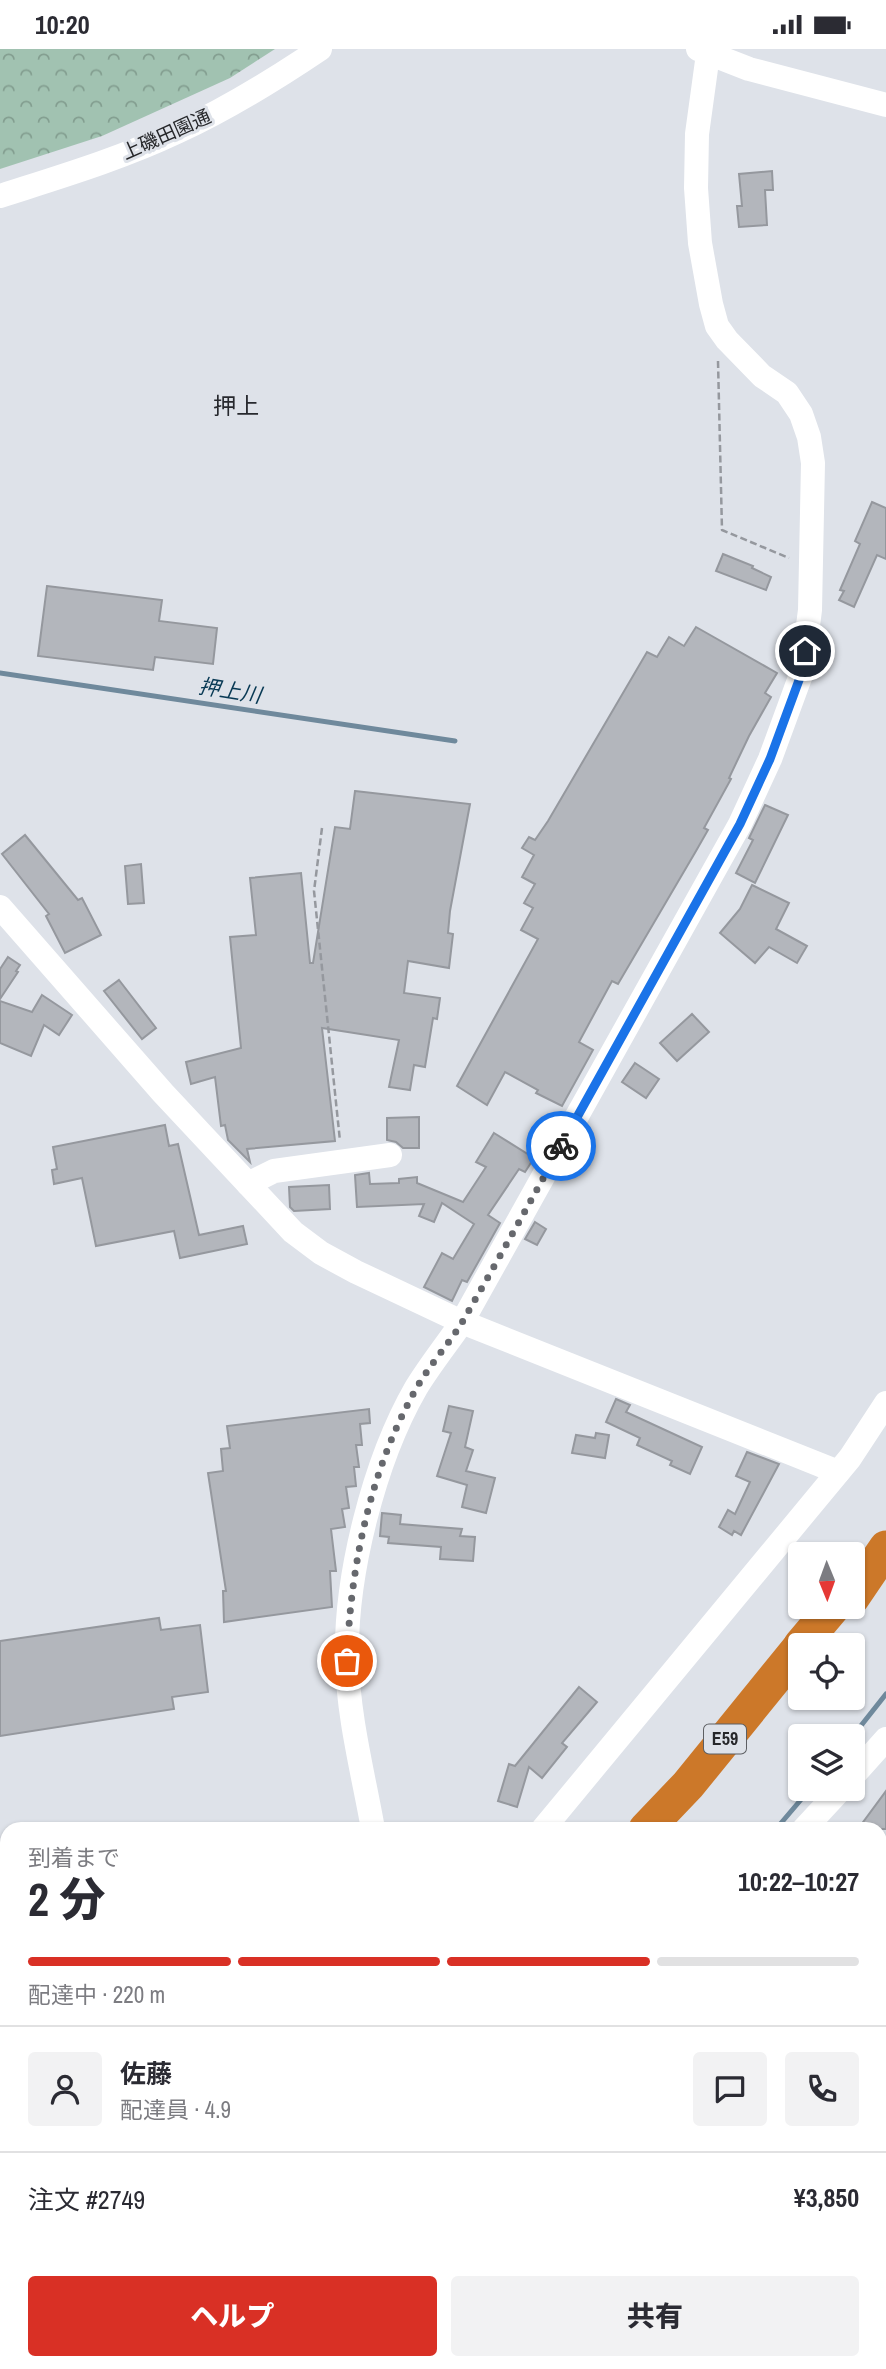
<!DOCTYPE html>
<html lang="ja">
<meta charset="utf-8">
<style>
:root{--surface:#fff;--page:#f2f2f3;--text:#2b2b33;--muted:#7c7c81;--line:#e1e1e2;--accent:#d93025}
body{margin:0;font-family:"Archivo Narrow","Noto Sans JP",sans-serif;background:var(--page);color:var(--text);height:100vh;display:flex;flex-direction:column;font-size:26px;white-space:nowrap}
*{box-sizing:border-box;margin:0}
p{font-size:23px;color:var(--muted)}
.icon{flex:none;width:38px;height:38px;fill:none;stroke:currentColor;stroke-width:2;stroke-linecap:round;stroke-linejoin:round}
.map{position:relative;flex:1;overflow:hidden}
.drawer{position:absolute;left:0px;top:1773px;width:887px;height:548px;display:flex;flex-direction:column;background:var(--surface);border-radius:21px 21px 0 0;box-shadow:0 2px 5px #0004}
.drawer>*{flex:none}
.needle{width:46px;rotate:179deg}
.controls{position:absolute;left:788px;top:1493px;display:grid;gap:14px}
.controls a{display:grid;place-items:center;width:77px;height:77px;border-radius:7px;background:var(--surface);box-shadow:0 2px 5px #0004;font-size:35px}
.pin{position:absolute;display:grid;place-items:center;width:60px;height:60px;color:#fff;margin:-30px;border:4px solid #fff;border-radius:50%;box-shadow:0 2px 7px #0007}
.courier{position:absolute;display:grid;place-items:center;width:70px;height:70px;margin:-35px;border:5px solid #1a73e8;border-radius:50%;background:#fff;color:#222;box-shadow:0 2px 9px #0007}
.summary em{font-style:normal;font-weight:800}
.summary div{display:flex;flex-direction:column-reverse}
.summary{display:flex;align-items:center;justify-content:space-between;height:119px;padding:0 28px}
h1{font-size:46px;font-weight:800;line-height:52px}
.bar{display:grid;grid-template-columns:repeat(4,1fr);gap:10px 7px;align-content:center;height:84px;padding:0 28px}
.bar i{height:9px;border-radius:5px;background:var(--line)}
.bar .on{background:var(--accent)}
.bar p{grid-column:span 4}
.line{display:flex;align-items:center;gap:18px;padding:0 28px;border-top:2px solid var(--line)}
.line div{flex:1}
.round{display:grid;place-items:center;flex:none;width:74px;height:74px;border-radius:7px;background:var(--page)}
.cta{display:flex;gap:14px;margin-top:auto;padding:14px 28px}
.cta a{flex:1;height:80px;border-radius:7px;background:var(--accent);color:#fff;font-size:28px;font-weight:800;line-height:80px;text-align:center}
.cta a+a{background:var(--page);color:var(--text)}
.status{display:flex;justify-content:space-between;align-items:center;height:49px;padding:0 35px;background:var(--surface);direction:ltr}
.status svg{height:19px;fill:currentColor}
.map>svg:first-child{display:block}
.park{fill:url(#park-crowns)}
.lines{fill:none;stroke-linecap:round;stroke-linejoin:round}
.stream{stroke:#6f899c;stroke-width:5}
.building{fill:#b3b6bc;stroke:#95989e;stroke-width:2}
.path{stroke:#95989e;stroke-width:2.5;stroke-dasharray:7 3.5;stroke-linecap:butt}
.minor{stroke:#fff;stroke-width:24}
.highway{stroke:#cc7829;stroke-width:35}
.rail-casing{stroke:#6f7176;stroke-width:8}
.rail{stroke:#dee2e9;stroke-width:5;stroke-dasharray:16;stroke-linecap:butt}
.done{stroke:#66686d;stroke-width:7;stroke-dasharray:0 12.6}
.route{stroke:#1a73e8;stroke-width:9}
.labels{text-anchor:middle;stroke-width:6;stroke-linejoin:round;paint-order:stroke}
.shield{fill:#dee2e9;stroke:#5d5f63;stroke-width:2}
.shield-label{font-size:18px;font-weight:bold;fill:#26272a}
.street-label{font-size:19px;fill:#26272a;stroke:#dee2e9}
.water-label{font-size:21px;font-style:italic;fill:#083954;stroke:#dee2e9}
.quarter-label{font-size:23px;fill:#27292e;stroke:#dee2e9}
</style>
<div class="status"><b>10:20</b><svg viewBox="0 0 49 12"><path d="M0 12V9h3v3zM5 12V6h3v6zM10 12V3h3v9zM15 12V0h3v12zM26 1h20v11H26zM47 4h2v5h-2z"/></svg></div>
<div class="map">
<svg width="886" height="2320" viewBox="0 0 886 2320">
<defs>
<pattern id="park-crowns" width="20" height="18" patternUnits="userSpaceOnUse" patternTransform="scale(1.75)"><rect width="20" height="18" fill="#a1c2b1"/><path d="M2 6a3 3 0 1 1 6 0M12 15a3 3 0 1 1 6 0" fill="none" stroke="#839e90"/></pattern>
</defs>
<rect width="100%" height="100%" fill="#dee2e9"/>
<path class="park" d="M0,0H275L230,29L102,87L0,120Z"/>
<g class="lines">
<g class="stream">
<path d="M0,624L455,692"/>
<path d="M852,1688L886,1645"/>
<path d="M776,1780L810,1740"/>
<path d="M569,2314L571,2320"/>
</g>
</g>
<g class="building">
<path d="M772,122L773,141H765L767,176L739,178L737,157H742L739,125Z"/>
<path d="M872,453L886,459V510L877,506L854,558L839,551L844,542L840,541L860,495L855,492Z"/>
<path d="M723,505L753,517L752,519L771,528L766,541L716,522Z"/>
<path d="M47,537L162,551L159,572L217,579L213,615L155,608L153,621L38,607Z"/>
<path d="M696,578L777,624L765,644L771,648L749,687L729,729L731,730L704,779L708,781L696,802L618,935L612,932L579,993L593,1001L562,1057L536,1044L538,1041L505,1023L487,1056L457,1037L538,890L521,881L533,859L524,854L535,835L522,828L534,806L522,799L529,788L535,791L548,772L647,603L657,608L669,588L684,597Z"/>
<path d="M355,742L470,755L450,862L448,884L453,885L449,919L408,912L404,944L440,949L437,970L433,969L425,1018L414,1016L410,1041L389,1038L399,991L322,979L335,1092L247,1100L250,1113L228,1091L225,1076L221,1077L215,1028L191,1035L186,1013L241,999L230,888L256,886L250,829L301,824L310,914H313L335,778L350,780Z"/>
<path d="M765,756L788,766L755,834L736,824L753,791L749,789Z"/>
<path d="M25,786L78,851L82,849L101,886L65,904L46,867L49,865L2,805Z"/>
<path d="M141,815L144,854L128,855L125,817Z"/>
<path d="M752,836L789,854L776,880L807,897L797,914L769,898L755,914L720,884L740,860Z"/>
<path d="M8,908L20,916L16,922L18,923L0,950V920Z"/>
<path d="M119,931L156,979L142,990L104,942Z"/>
<path d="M42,946L72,966L59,986L44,976L31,1007L0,994V952L32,963Z"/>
<path d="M692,965L709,983L677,1012L660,994Z"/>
<path d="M635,1014L659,1030L646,1049L622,1033Z"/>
<path d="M419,1068V1099H403L396,1093L387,1091V1069Z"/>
<path d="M165,1076L169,1097L178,1095L199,1186L243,1177L247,1195L180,1209L174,1182L96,1197L82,1129L54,1135L52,1121L57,1120L53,1098Z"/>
<path d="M494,1084L534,1109L525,1123L519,1120L488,1166L500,1174L467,1233L462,1231L452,1252L424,1238L442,1204L453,1210L474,1175L442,1154L434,1173L419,1167L424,1155L357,1158L355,1126L369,1124L370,1135L399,1134V1130L417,1128V1134L463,1153L486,1118L476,1113Z"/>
<path d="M329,1136L330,1160L294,1162L290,1158L289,1138Z"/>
<path d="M535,1173L546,1180L537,1196L525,1190Z"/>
<path d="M616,1350L630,1356L626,1363L702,1398L690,1425L670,1416L672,1412L637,1396L640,1389L606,1373Z"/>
<path d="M449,1357L473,1362L465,1398L473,1401L466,1422L495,1429L486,1464L462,1458L467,1436L437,1427L451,1384L443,1382Z"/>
<path d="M369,1360L370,1374L360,1375L362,1396H356L359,1418H354L356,1437L346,1438L349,1459L342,1460L345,1478L331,1480L336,1522H330L332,1558L224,1573L223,1542H226L208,1424L223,1422L221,1400L230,1399L227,1377Z"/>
<path d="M596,1384L609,1386L605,1409L572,1404L576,1386L595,1389Z"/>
<path d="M747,1403L779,1415L741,1486L734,1482L732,1486L719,1478L728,1461L735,1465L750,1433L736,1427Z"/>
<path d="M382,1464L401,1466L400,1475L462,1480L460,1487L475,1488L473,1512L440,1510L441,1498L388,1494L389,1488L380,1487Z"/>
<path d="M159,1569L161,1581L200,1576L208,1643L172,1648L174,1660L0,1687V1592Z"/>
<path d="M579,1638L597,1653L562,1694L567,1698L542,1729L529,1718L517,1758L498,1752L509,1715L515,1717Z"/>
<path d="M886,1742V1780H858Z"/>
</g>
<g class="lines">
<g class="path">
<path d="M718,312L722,481L789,509"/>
<path d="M322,779L314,842L340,1092"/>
<path d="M231,2314L234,2320"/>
</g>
<g class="minor">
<path d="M698,0L749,20L886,56"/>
<path d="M0,147C59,128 120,110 177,83C227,60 274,31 320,0"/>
<path d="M0,858L163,1044L293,1183L321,1204L356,1223L462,1273L838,1423"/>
<path d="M248,1135L274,1122L390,1106"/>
<path d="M852,1728L886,1690"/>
<path d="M373,1780C363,1724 348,1667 347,1611C345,1527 374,1412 416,1339C430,1316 447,1295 462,1273L740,775L770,710L802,623L810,561L813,414L809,388L801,365L787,344L762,327L727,291L717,277L711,255L700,194L696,139L697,85L708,5"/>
<path d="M543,1780L850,1409L886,1354"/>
<path d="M804,1780L841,1740"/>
<path d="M0,1909H7"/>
<path d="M880,2236L886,2242"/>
</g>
<g class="highway">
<path d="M852,1549L886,1499"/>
<path d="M801,1596L833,1558"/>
<path d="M646,1780L688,1736L800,1598"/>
<path d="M46,2320L55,2314"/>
<path d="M98,2320L106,2314"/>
</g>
<g class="rail-casing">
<g id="rail">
<path d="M880,2185L886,2180"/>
<path d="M712,2320L720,2314"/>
<path d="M727,2320L735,2314"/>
</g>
</g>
<use href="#rail" class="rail"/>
</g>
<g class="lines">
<path class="done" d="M347,1612C350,1519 370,1421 416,1340C430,1315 450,1294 464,1270C497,1213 529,1155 561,1097"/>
<path class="route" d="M561,1097L740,775L770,710L802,623L805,602"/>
</g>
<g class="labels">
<rect class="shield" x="704" y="1675.5" width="42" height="29" rx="5"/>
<g class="shield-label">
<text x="725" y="1696">E59</text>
</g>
<g class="street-label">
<text transform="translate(166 85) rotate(-24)" y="7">上磯田園通</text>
</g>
<g class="water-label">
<text transform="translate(230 642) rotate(9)" y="7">押上川</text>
</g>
<g class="quarter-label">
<text x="236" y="365">押上</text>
</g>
</g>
</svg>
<div class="controls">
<a><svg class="needle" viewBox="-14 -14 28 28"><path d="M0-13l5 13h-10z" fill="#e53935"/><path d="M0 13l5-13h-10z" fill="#7c7c81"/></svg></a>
<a><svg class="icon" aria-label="locate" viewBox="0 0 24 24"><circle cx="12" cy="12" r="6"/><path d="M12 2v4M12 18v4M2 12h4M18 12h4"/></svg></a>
<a><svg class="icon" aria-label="layers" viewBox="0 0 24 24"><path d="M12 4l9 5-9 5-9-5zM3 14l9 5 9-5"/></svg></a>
</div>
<div class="pin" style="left:347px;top:1612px;background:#ea580c"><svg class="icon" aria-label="bag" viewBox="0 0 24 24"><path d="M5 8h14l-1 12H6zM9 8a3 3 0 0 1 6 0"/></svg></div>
<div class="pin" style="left:805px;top:602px;background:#1f2937"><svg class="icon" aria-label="home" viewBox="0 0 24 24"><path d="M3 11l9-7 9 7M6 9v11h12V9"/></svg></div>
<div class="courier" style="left:561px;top:1097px"><svg class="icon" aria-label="bike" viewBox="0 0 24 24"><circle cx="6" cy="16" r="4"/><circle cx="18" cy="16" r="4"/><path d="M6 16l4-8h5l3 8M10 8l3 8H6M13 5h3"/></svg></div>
<section class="drawer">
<div class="summary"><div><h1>2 分</h1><p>到着まで</p></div><em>10:22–10:27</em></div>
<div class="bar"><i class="on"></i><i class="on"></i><i class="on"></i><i></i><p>配達中 · 220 m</p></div>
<div class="line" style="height:126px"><a class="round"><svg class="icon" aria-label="person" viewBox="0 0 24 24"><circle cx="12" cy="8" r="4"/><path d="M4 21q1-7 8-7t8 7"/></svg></a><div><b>佐藤</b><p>配達員 · 4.9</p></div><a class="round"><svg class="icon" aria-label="chat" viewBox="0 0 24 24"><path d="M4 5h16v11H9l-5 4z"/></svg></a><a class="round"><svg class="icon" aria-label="phone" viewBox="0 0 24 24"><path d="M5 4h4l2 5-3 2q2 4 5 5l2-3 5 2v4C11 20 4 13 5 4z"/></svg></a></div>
<div class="line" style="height:91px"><div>注文 #2749</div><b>¥3,850</b></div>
<div class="cta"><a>ヘルプ</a><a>共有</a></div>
</section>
</div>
